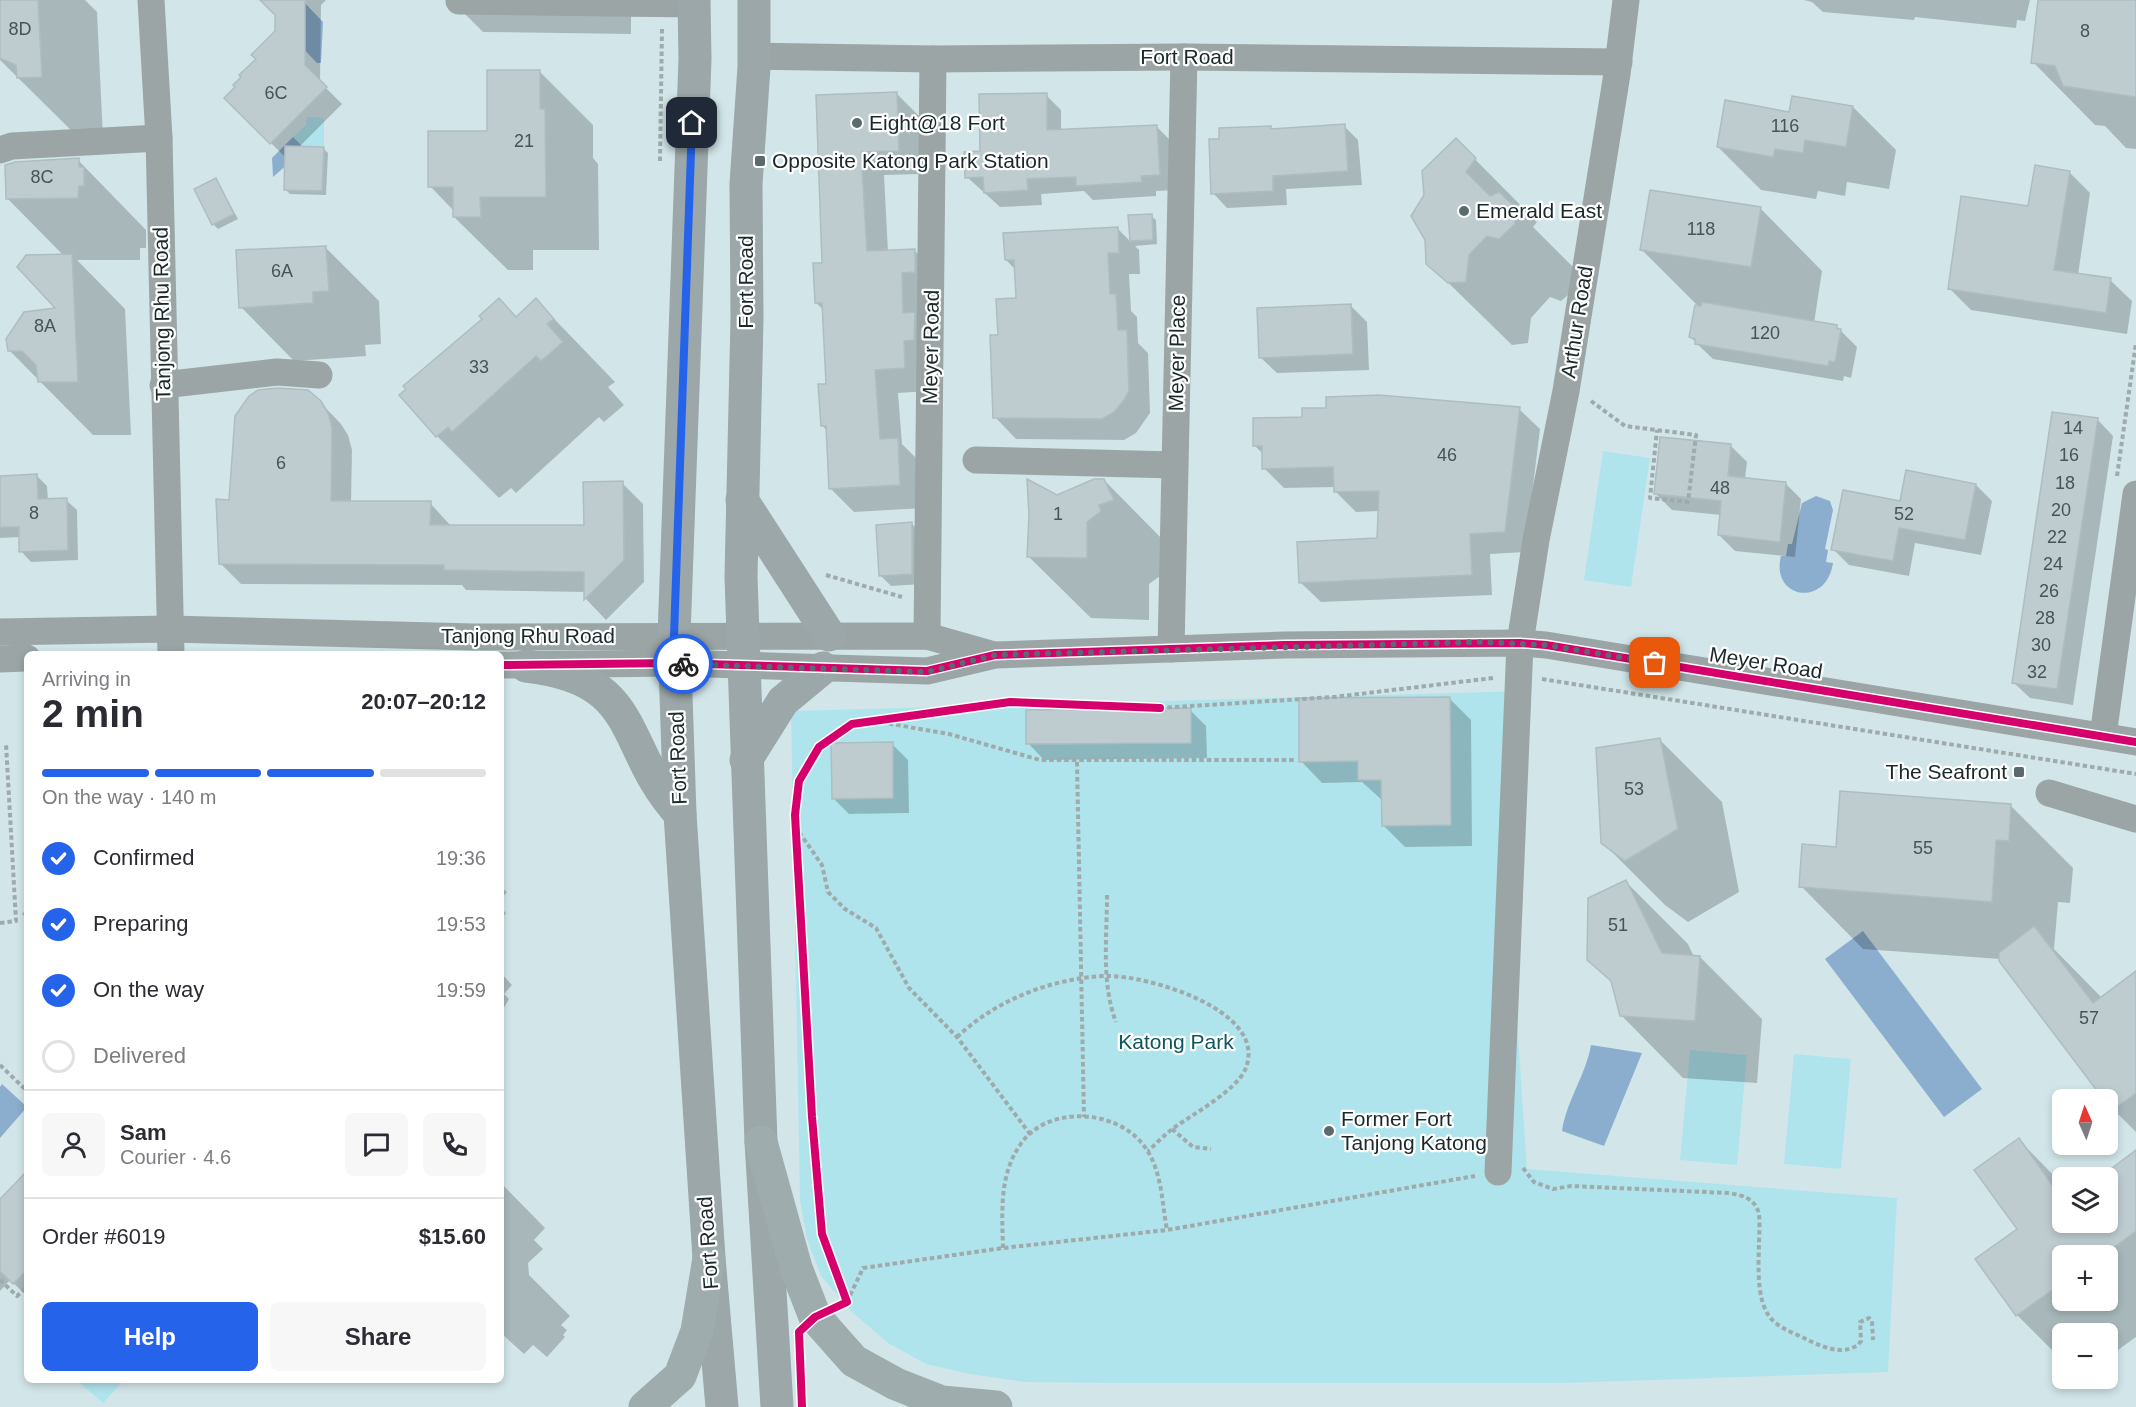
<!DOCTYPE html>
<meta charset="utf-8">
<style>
:root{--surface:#fff;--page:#f7f7f7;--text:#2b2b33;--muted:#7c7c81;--line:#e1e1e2;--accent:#2563eb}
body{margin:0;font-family:Arial,sans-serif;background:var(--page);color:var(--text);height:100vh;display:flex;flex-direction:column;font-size:22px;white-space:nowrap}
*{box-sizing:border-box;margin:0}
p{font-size:20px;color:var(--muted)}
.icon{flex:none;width:33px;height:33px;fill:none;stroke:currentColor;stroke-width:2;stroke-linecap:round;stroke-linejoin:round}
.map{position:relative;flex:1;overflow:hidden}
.sheet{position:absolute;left:24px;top:651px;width:480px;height:732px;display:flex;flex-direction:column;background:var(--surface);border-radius:9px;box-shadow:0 3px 9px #0003}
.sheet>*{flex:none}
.needle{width:39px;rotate:357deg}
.buttons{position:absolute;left:2052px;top:1089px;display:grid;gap:12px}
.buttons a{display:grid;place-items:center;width:66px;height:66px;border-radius:9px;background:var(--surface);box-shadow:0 3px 9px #0003;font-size:30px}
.pin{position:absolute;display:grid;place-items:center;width:51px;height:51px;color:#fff;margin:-26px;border-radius:12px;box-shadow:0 3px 9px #0006}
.courier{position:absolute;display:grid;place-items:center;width:60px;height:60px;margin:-30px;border:4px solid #2563eb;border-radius:50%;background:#fff;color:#222;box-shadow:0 2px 8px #0007}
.head em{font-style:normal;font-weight:600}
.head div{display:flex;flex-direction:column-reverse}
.head{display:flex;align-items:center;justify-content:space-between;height:102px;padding:0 18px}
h1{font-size:39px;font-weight:600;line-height:45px}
.bar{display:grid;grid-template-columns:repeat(4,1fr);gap:9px 6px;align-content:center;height:72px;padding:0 18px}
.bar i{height:8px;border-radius:4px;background:var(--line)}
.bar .on{background:var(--accent)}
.bar p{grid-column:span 4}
.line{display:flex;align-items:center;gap:15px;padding:0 18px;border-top:2px solid var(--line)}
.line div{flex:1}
.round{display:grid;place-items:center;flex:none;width:63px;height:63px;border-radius:9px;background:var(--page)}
ol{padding:0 18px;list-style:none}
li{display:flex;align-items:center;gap:18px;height:66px}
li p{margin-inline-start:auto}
li .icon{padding:6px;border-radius:50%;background:var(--accent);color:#fff;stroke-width:4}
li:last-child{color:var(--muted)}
li i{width:33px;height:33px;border:3px solid var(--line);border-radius:50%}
.primary-button{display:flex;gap:12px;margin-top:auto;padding:12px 18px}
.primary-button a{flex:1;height:69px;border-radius:9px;background:var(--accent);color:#fff;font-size:24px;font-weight:600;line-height:69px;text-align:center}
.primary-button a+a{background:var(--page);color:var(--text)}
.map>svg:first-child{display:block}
.green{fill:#b0e4ed}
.water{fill:#8baece}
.shadow{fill:#0003;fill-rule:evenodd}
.building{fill:#beccd0;stroke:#aebdc1;stroke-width:1.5}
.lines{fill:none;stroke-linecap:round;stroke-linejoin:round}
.path{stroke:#9eaaab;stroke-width:4;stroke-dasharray:4.5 3;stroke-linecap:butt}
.minor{stroke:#9ba5a5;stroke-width:27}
.major{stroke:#9ba7a8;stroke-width:33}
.highway{stroke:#9eacae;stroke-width:33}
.cycleway-casing{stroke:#fff;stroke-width:11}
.cycleway{stroke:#d6006c;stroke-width:8}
.done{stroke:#5a6a6d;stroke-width:6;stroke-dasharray:0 10.8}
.route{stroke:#2563eb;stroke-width:8}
.poi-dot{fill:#5a6a6d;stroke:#fff;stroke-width:2}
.labels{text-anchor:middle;stroke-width:4.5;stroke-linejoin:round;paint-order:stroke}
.number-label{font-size:18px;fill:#465456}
.street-label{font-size:21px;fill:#1a282a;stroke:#fff}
.poi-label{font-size:21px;fill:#1a282a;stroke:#fff;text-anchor:start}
.park-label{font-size:21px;fill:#0e5560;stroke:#fff}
</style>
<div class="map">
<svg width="2136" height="1407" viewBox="0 0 2136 1407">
<rect width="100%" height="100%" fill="#d2e6e9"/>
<g class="green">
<path d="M307,117L324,118V146H308L305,149L293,137L306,125Z"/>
<path d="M1603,451L1650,458L1631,587L1584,580Z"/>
<path d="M1529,691L1507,872L1527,1169L1897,1198L1888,1372L1564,1383H1113L1024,1382L970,1374L926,1364L888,1343L854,1314L821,1276L807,1239L800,1201L791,711Z"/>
<path d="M1690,1050L1747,1055L1737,1165L1680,1160Z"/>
<path d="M1794,1054L1851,1059L1841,1169L1784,1164Z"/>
<path d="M76,1380H124L103,1403Z"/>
</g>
<g class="water">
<path d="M302,0L323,22L321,63H317L291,36Z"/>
<path d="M293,137L305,149L273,177L272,158Z"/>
<path d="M1816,496L1830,501L1833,510L1825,549L1828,550L1826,562L1833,563C1826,609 1770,598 1781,556H1786L1788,544H1792L1802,503Z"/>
<path d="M1863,931L1982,1089L1944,1117L1825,959Z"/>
<path d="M1591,1045L1642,1053L1604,1146L1562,1131C1567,1099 1586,1075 1591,1045Z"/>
<path d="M2,1084L27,1107L0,1138V1087Z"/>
</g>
<g class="shadow">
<path d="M0,0H85L97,12L103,138L81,140L0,60Z"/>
<path d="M262,0H326L321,5L320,82L342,104L298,148H323L328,153L326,195L290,194L285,189L286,158L226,98L237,87L277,32V15Z"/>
<path d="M451,0H631V34L483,32Z"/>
<path d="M1804,0H2030L2025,21L2017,20L2016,28L1915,17L1914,20L1823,12L1812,2Z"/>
<path d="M2039,0H2136V149L2126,148L2105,126L2095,125L2033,62Z"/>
<path d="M539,71L593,125V158L598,164L599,250H533V270H508L454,217V211L430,186L488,133Z"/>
<path d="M896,93L920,117L922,174L884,175L888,252L915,251L938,274L928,391L898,393L902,444L921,463L923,508L854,512L830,488L827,431L822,425L828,385L824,310L816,303L824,264L817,96Z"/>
<path d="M1046,95L1061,110V131L1156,126L1171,141L1174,190L1156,191V196L1093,200L1084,191L1041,194L1042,205L1000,207L967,177L982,152Z"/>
<path d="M1853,107L1896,150L1889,189L1847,182L1845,196L1818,191L1816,199L1761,190L1718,147L1791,113Z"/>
<path d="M1344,126L1358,140L1362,185L1286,189L1287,205L1227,208L1213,193L1221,140L1270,128L1273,130Z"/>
<path d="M1456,140L1537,222L1533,227L1576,270L1577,287L1561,301L1550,297L1531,318L1528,343L1512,345L1428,263L1425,195Z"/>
<path d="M78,160L146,230V248H140V260H77L125,309L131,435H93L9,350L58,309L64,256L7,198Z"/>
<path d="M2069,172L2090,193L2078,275L2110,280L2132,301L2127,334L1971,310L1950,289Z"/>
<path d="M216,180L238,219L218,229L213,224Z"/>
<path d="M1760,208L1822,271L1814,323L1837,327L1857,347L1851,378L1844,376L1843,381L1713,359L1690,337L1700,308L1642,250Z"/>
<path d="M1151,216L1156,220L1157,244L1135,246L1139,250L1140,274H1129L1131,311L1137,317L1138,343L1148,353L1150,413L1136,433L1124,440L1016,439L995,417L999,336L1018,300L1016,270L1006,260L1117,228L1131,242L1130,217Z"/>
<path d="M325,247L379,301L381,344L365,345L366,356L294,361L241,307Z"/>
<path d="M499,300L517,318L536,300L615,382L608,387L624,405L604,422L599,417L516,493L511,488L499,498L437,436L401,395L484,319Z"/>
<path d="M1351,306L1367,322L1369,370L1277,373L1260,357Z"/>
<path d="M320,402L341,424L348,435L352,450L351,503H430L451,526H585L622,483L643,504L644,582L606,620L586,599V592L466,590L462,585L241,584L220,563L230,502Z"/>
<path d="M1328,409H1519L1540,429L1525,552L1490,554L1492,595L1321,602L1300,582L1379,540V511L1356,512L1335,491V487L1284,488L1264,468L1263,454L1255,446L1303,418Z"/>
<path d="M2097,419L2113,436L2073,705L2030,698L2013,682Z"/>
<path d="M1731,446L1747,462L1745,479L1785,483L1801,499L1795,557L1735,551L1719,535L1721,515L1672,510L1656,494Z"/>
<path d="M37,476L47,486L48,501L66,500L77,510L78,560L31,562L21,551L20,537L0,538V477Z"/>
<path d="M1104,480L1166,543L1163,574L1149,584V620L1091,618L1028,556L1057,496Z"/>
<path d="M1976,485L1992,501L1981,555L1915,543L1909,576L1849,565L1833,549L1901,503Z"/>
<path d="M912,524L922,534V584L891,586L880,575Z"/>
<path d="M1449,698L1471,720L1472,846L1405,847L1383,825V801L1362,782L1322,783L1301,761Z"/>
<path d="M1190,710L1206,726L1207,758L1044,760L1028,743Z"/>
<path d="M1660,740L1722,802L1739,892L1688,922L1665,905L1602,842Z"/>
<path d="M892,744L908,760L909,813L849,814L833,798Z"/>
<path d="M2011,806L2073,868L2070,903L2058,902L2054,949L2102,998L2136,973V1132L2114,1110L2000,959L1863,949L1801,886L1837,849Z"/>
<path d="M1625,881L1688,944L1694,957H1700L1762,1019L1757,1083L1683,1078L1621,1015L1614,984L1589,959Z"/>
<path d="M501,887L507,892L501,899Z"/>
<path d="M27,908V919L22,914Z"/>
<path d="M501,908L506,913L501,920Z"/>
<path d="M501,973L512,985L504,994L509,999L501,1013Z"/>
<path d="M2019,1140L2062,1184V1222H2108V1178H2101L2136,1154V1337L2108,1357V1334H2062V1360L2017,1315L1977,1259L2019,1229ZM2062,1256H2108V1300H2062Z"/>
<path d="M501,1183L545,1228L534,1240L543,1249L528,1263L529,1275L570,1316L561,1325L567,1330L563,1335L565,1337L547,1357L533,1345L524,1354L501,1333Z"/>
<path d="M27,1185V1296L10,1280L0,1291V1201Z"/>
</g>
<g class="building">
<path d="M0,0H38L42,77L17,78L16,65L0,58Z"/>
<path d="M260,0H305V65L327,87L270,144L224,98L235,87L233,85L241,77L239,75L256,59L251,55L275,31V15Z"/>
<path d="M2038,0H2136V97L2063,86L2055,66L2031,63Z"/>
<path d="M487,70H540V109H545L546,197H480L481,217H453V187H428V131H487Z"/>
<path d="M897,92L899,151L861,152L867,251L915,249V272L902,273L903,313L915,312L914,340L904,341L905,368L875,370L880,439L898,438L900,485L829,489L826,426H821L818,384H826L822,303H815L813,263H822L816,95Z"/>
<path d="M1047,93V130L1157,125L1160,175L1141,176L1142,182L1076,186V177L1027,179L1028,190L984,193L983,177L965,178L964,152L980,151L979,94Z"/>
<path d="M1792,96L1853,106L1846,147L1805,140L1803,153L1775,149L1773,157L1717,147L1725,100L1789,112Z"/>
<path d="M1345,124L1348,171L1273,176V191L1211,194L1209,139H1219V128L1271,126V129Z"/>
<path d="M1456,138L1476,158L1466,172L1490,196L1499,192L1514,206L1515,224L1499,239L1487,236L1469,255L1466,282L1448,283L1426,264L1425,240L1411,216L1424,195L1422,171Z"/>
<path d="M285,146L324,147L322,191L284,190Z"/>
<path d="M79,158V167H84V186H79L78,198L6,199L5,165L15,162Z"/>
<path d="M2035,165L2070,171L2054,270L2111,278L2106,313L1948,289L1961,196L2028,206Z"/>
<path d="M216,178L234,214L212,225L194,189Z"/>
<path d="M1650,190L1761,207L1751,267L1640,250Z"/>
<path d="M1152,214L1153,240L1130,241L1128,215Z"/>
<path d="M1118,227L1119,253H1108L1110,294H1116L1118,330H1127L1129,391L1124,400L1114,412L1102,419L993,418L990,335H998L996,299L1016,298L1014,260H1005L1003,233Z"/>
<path d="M326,246L329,291L313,292V303L239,308L236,250Z"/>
<path d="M72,254L78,382H38L36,365L22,351H8L6,339L24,312L55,308L17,267L26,255Z"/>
<path d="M499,298L516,317L536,298L554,319L547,324L563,342L541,361L536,356L452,432L448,427L436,437L399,395L406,389L403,386L482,319L479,316Z"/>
<path d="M1702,302L1837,325V329H1841L1835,362L1829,361L1828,366L1695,344V339L1689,337L1695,305L1701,306Z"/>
<path d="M1351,304L1353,354L1259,358L1257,308Z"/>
<path d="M277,388L308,390L321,401L328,413L332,428L331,501H431L430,525H584L583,482L623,481L624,560L584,600V572L444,570V565L219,564L216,499L229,500L235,416L249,396L258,390Z"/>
<path d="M1379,395L1520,407L1505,532L1470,534L1472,575L1299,583L1297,542L1377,538L1379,491L1334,492L1333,467L1262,469V446H1253V418L1302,417V408H1326V397Z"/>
<path d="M2052,412L2098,418L2057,689L2012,683Z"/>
<path d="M1660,437L1731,444L1728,476L1786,482L1780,542L1718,535L1721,501L1654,494Z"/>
<path d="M1906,470L1976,484L1965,540L1899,528L1893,561L1831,550L1843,490L1900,501Z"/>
<path d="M37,474L38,499L67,498L68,550L19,552V527H0V476Z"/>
<path d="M1027,479L1057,495L1094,479H1104L1114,500L1099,505L1101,511L1087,522V558L1027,557L1029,515Z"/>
<path d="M912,522V574L879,576L876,525Z"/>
<path d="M1450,697L1451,825L1382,826L1381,780H1358V761L1299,762V698Z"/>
<path d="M1191,708V743L1026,744V710Z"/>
<path d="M1660,738L1678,829L1625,861L1601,843L1596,748Z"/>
<path d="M893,742V798L832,799L831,743Z"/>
<path d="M1840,791L2011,804L2009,841L1996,840L1992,902L1799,887L1802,844L1836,847Z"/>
<path d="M1626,880L1662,953L1700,956L1695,1021L1620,1016L1611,981L1587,960L1588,898Z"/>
<path d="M2034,926L2093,1003L2136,971V1093L2112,1111L2108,1100H2104L1999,961V953Z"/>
<path d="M2019,1138L2062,1199V1222H2108V1171L2136,1150V1231L2102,1256H2062V1283L2016,1316L1975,1259L2017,1229L1974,1170Z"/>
<path d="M27,1171V1270L13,1284L0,1271V1199Z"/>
</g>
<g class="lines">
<g class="path">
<path d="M660,161L662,28"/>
<path d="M1591,401L1625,426L1696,435L1688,502L1650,498L1657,430"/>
<path d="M2117,476L2136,343"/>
<path d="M826,575L902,597"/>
<path d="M1542,679L2136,774"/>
<path d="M1160,708L1334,697L1493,678"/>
<path d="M874,721L949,734L1040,760H1295"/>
<path d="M1077,762L1084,1117"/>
<path d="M795,826L822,865L828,892L845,909L876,928L909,988L957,1037L1030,1134"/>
<path d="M1107,895C1107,937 1101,983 1116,1022"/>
<path d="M0,923L16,921L6,744"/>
<path d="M957,1037C996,1000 1052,978 1106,976C1148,975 1271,1011 1245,1070C1235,1091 1195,1113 1175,1127C1165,1134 1157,1143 1148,1151"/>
<path d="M0,1065L26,1090"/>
<path d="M1172,1129L1193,1147L1211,1149"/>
<path d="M1523,1168L1534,1182L1553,1189L1571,1186L1728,1193C1742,1195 1755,1198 1759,1214C1762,1243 1749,1305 1777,1324C1786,1331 1799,1335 1810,1341C1826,1348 1842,1355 1858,1345L1861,1341L1860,1322L1869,1318L1872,1321L1873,1340"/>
<path d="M1003,1248C1002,1212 999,1176 1020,1145C1048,1103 1121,1109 1147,1150C1162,1173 1162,1204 1167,1230"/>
<path d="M0,1280L17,1296L27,1287"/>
<path d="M847,1302L863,1268L1003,1248L1167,1230L1475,1176"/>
</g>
<g class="minor">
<path d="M151,0L159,138L171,654"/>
<path d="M459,1L694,4"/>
<path d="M754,56L933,59L1184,57L1619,62"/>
<path d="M0,150L12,146L159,138"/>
<path d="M163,385L277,372L319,375"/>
<path d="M976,460L1174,465"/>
<path d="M0,632L170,629L473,637L927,636L994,655"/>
<path d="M927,636L933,59"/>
<path d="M1171,649L1184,57"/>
<path d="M0,659L27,658"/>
<path d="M501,665L675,663L927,671L995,655L1285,645L1520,643L1546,645L2136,742"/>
<path d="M2103,736L2136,494"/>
<path d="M2049,793L2136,819"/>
<path d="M1498,1172L1520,643L1536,540L1566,391L1617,74L1626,0"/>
</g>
<g class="major">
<path d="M694,0L695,59L674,636L680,814L709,1258L722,1407"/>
<path d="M754,0V67L746,184L747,319L741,577L761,1142L777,1407"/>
<path d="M742,500L829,635"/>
<path d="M526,666C645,679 618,747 680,814"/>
<path d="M746,760L783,701L823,668"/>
</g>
<g class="highway">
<path d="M761,1142L796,1268L815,1317L854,1361L896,1384L942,1402L996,1407"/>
<path d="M645,1407L680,1376L697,1331L709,1258"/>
</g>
<g class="cycleway-casing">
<g id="cycleway">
<path d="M501,665L675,663L927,671L995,655L1285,645L1520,643L1546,645L2136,742"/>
<path d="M802,1407L799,1332L815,1317L847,1302L822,1234L812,1117L795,815L799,781L819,747L852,724L1010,702L1160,708"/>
</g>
</g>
<use href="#cycleway" class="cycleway"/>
</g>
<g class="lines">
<path class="done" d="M683,664L927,672L995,655L1482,642L1546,645L1655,663"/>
<path class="route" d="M683,664L675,663L674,636L692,123"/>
</g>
<g class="poi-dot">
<circle cx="857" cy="123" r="6"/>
<rect x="754" y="155" width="12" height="12" rx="3"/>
<circle cx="1464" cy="211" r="6"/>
<rect x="2013" y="766" width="12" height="12" rx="3"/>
<circle cx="1329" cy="1131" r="6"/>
</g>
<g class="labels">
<g class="number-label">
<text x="20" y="35">8D</text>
<text x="2085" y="37">8</text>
<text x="276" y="99">6C</text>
<text x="1785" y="132">116</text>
<text x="524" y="147">21</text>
<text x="42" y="183">8C</text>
<text x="1701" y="235">118</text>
<text x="282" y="277">6A</text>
<text x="45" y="332">8A</text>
<text x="1765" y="339">120</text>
<text x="479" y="373">33</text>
<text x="2073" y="434">14</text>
<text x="1447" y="461">46</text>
<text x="2069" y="461">16</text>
<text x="281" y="469">6</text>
<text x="2065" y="489">18</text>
<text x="1720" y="494">48</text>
<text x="2061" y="516">20</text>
<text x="34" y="519">8</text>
<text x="1058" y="520">1</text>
<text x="1904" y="520">52</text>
<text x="2057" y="543">22</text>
<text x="2053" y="570">24</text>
<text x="2049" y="597">26</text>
<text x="2045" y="624">28</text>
<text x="2041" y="651">30</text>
<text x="2037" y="678">32</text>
<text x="1634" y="795">53</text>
<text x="1923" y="854">55</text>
<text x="1618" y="931">51</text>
<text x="2089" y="1024">57</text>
</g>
<g class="street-label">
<text x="1187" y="64">Fort Road</text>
<text transform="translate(746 282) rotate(-90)" y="7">Fort Road</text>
<text transform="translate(162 314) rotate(-91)" y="7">Tanjong Rhu Road</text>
<text transform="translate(1577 322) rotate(-81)" y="7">Arthur Road</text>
<text transform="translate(931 347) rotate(-89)" y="7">Meyer Road</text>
<text transform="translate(1177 353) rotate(-89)" y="7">Meyer Place</text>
<text x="528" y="643">Tanjong Rhu Road</text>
<text transform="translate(1766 663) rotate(9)" y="7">Meyer Road</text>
<text transform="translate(678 758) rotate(-92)" y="7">Fort Road</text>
<text transform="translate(708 1243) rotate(-94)" y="7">Fort Road</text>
</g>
<g class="poi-label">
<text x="869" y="130">Eight@18 Fort</text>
<text x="772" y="168">Opposite Katong Park Station</text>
<text x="1476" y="218">Emerald East</text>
<text x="2007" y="779" text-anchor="end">The Seafront</text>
<text x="1341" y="1126">Former Fort<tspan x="1341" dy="24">Tanjong Katong</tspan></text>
</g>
<g class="park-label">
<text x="1176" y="1049">Katong Park</text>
</g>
</g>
</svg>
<div class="buttons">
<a><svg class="needle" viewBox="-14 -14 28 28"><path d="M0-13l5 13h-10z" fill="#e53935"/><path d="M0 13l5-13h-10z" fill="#7c7c81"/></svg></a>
<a><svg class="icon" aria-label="layers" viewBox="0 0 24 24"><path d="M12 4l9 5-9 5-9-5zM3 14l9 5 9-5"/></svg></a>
<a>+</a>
<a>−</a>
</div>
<div class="pin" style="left:1655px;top:663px;background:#ea580c"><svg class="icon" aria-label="bag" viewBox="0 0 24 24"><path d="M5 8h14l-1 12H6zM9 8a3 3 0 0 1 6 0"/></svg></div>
<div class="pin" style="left:692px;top:123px;background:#1f2937"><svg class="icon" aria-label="home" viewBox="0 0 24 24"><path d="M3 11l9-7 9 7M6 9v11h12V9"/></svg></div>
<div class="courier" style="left:683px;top:664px"><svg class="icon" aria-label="bike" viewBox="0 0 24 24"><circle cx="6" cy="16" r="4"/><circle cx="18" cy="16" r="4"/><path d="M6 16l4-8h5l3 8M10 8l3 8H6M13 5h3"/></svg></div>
<section class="sheet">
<div class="head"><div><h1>2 min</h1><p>Arriving in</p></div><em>20:07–20:12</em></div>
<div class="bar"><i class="on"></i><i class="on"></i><i class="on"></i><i></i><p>On the way · 140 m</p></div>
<ol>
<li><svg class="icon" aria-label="check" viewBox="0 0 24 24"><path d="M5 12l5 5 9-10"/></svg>Confirmed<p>19:36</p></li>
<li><svg class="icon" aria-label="check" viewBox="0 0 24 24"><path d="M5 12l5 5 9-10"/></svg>Preparing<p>19:53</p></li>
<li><svg class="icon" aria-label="check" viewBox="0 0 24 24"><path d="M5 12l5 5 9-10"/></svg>On the way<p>19:59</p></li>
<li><i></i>Delivered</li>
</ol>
<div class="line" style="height:108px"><a class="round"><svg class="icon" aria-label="person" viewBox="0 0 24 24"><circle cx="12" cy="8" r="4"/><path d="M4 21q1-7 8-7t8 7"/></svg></a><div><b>Sam</b><p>Courier · 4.6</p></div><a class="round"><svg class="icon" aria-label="chat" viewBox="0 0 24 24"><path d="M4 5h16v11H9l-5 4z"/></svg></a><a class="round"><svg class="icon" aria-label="phone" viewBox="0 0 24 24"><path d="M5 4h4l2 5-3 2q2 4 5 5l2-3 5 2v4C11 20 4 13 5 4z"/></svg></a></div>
<div class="line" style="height:78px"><div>Order #6019</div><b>$15.60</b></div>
<div class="primary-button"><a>Help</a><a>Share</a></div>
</section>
</div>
